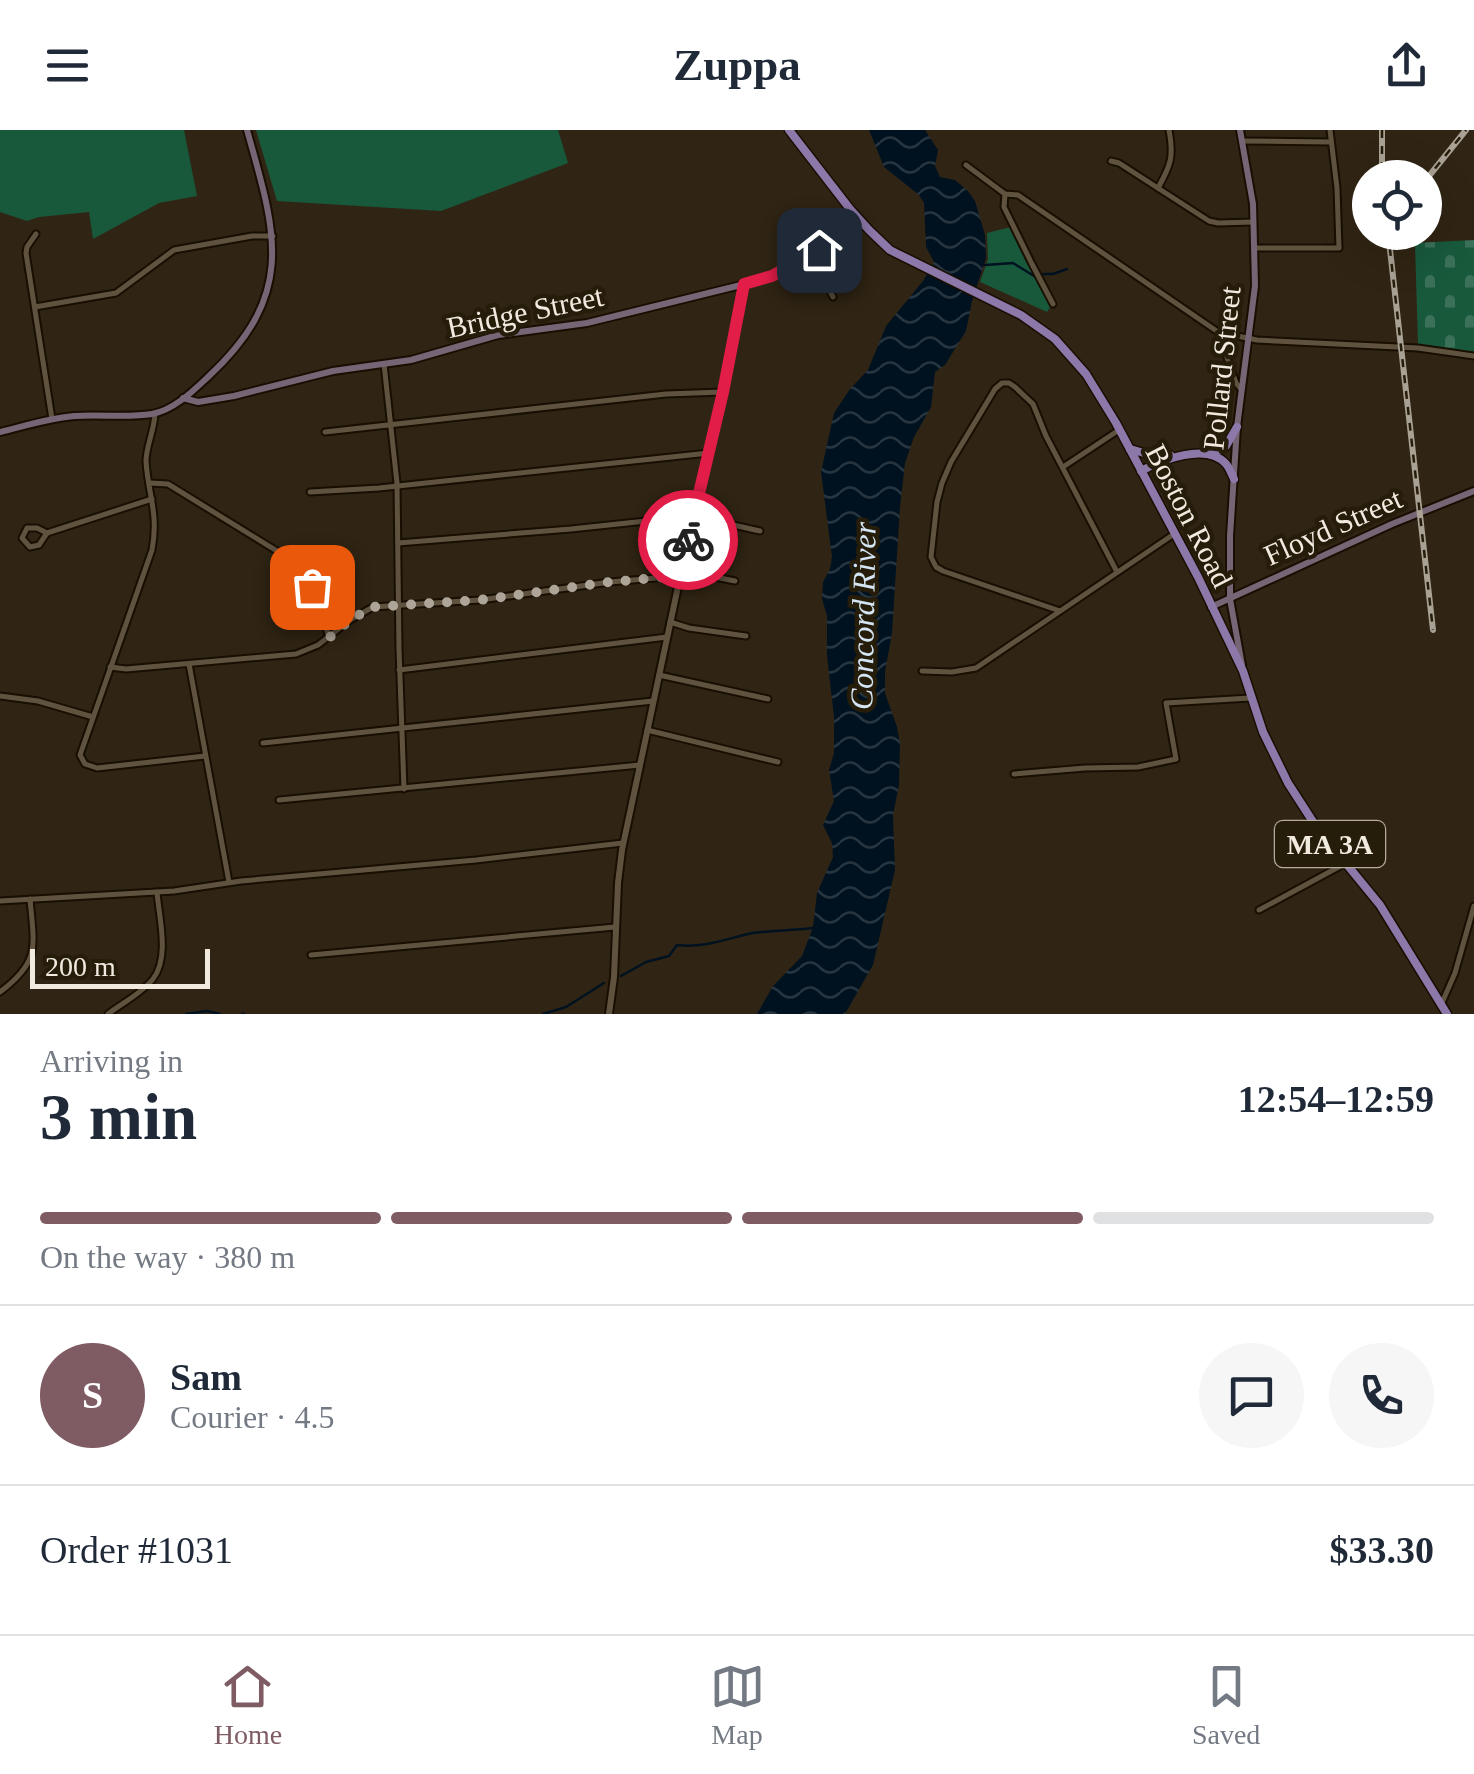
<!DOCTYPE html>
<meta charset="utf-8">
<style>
:root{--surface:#fff;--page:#f6f6f7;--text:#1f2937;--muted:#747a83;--line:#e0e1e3;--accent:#7f5c63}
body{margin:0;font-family:Georgia,serif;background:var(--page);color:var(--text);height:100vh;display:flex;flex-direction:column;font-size:38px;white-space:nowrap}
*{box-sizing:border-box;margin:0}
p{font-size:32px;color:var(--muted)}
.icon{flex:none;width:55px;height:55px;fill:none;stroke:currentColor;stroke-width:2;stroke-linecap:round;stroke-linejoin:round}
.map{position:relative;height:884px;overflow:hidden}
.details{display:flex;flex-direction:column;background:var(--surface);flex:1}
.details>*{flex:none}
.buttons{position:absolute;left:1352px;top:30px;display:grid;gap:20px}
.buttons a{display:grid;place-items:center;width:90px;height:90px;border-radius:50%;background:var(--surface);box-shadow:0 10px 40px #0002;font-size:50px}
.scale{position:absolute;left:30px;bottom:25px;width:180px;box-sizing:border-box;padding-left:10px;border:5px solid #f1eadf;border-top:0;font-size:28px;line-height:35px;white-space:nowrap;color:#f1eadf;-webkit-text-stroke:8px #261c0a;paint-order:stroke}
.pin{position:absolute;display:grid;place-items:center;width:85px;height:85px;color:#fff;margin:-42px;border-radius:20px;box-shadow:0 5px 15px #0006}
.courier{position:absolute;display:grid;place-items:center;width:100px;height:100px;margin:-50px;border:8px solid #e11d48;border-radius:50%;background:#fff;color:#222;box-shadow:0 2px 12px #0007}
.headline em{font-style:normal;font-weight:700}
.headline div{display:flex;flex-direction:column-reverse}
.headline{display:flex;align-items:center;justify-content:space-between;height:170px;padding:0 40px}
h1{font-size:65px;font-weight:700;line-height:75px}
.bar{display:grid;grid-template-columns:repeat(4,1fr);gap:15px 10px;align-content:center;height:120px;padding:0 40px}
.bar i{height:12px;border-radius:8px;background:var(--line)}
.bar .selected{background:var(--accent)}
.bar p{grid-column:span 4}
.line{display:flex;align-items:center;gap:25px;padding:0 40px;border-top:2px solid var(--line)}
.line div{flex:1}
.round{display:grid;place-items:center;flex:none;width:105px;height:105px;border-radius:52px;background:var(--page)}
header{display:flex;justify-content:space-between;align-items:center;height:130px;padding:0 40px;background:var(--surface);font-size:45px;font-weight:700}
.tabs{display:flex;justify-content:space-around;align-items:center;height:140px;border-top:2px solid var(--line);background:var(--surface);font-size:28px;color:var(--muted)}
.tabs a{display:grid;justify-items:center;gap:5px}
.tabs .selected{color:var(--accent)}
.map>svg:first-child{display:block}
.cemetery{fill:url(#cemetery-stones)}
.park{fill:#18593c}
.water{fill:url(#water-waves)}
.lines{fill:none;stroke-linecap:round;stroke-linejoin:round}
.stream{stroke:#001220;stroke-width:2.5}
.minor-casing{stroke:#180e01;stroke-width:9}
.tertiary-casing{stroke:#180e01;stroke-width:10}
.secondary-casing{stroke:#180e01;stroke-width:10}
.primary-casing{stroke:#180e01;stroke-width:11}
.minor{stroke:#5f5340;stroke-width:5}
.tertiary{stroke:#5f5340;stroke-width:6}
.secondary{stroke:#766575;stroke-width:6}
.primary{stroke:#8d78aa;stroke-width:8}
.rail-casing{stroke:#a9a193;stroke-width:6}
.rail{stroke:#261c0a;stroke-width:2.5;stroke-dasharray:8;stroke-linecap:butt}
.done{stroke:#ada598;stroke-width:10;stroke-dasharray:0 18}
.route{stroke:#e11d48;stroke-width:12}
.labels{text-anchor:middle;stroke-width:9;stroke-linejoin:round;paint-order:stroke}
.shield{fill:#261c0a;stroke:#b4ac9f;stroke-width:2.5}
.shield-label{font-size:28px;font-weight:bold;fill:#f1eadf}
.street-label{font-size:30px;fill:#f1eadf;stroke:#261c0a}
.water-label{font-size:32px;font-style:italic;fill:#d4e5f3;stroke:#261c0a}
</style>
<header><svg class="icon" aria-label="menu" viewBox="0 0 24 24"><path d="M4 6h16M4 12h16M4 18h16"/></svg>Zuppa<svg class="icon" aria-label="share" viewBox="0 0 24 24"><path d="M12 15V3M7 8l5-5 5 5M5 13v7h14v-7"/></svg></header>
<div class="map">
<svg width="1474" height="884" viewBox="0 0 1474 884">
<defs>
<pattern id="cemetery-stones" width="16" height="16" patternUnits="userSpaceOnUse" patternTransform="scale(2.5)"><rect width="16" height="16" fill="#18593c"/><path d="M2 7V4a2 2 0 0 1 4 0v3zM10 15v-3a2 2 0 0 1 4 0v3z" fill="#3a7158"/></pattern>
<pattern id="water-waves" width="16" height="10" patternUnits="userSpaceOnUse" patternTransform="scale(2.5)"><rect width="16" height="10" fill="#001220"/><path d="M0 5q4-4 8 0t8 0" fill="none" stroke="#263540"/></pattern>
</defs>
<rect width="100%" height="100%" fill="#302514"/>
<path class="cemetery" d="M1474,110V222L1418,214L1415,113Z"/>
<g class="park">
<path d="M0,0H184L197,66L159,73L93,109L89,82L39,87L27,91L0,82Z"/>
<path d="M256,0H558L568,33L441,81L277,71Z"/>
<path d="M1011,97L1050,177L1047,182L980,152L988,129L987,103Z"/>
</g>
<path class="water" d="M869,0H925L938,20L935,36L940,47L955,50L968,61L975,71L985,105L986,128L972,171L966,201L945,235L935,242L931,277L914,307L905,333L900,377L892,503L885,542V563L897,597L900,614L899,655L893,685L895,740L873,835L845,884H757L773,856L802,826L813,797L817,763L833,727L832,713L823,695L834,671L829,640L834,623V587L827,526V486L822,469L823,452L830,439L832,427L821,342L834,283L850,259L868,240L886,196L923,151L934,132L926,117L924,73L919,65L884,37Z"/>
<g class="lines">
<g class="stream">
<path d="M985,135L1013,133L1034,146"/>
<path d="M1043,144H1053L1067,139"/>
<path d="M621,846L646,832L669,826L677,815C703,818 723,810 748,804C768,800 791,801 812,798"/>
<path d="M186,884L207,881L220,884"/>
<path d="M242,884H244"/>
<path d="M543,884L566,877L604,853"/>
</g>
<g class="minor-casing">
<g id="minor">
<path d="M1243,11L1330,12"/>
<path d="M1111,31L1119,33L1209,91L1218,93L1253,92"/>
<path d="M966,35L1005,64L1018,65L1218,202L1257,210L1418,218L1474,226"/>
<path d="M1158,58C1171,35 1174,26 1169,0"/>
<path d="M1005,64L1004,77L1031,132"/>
<path d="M36,104L27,117L26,123L52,289"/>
<path d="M1254,118H1339L1337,58L1330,0"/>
<path d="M811,125L833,167"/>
<path d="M1032,134L1053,174"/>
<path d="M35,177L116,163L174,120L252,106H273"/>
<path d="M1218,202L1236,253L1241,259"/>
<path d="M384,234L397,353L399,519L404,659"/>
<path d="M155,284C154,301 146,317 146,331C148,365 159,383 152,420L80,625L85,634L97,638L205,626"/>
<path d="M325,302L666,264L723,262"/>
<path d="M1063,337L1119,300"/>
<path d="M150,353L168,354L298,434L309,448L329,507"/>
<path d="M310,362L379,358L709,323"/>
<path d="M27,398H37L47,403L39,415L30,417L22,408Z"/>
<path d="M47,403L152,369"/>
<path d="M398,413L571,399L693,386L760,401"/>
<path d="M1060,481L943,441L936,437L931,427L937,372L942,353L951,332L995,259L1002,253H1009L1015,257L1033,274L1046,306L1117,442"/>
<path d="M670,492L689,498L746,506"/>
<path d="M189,534L229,752"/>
<path d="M110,537L126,539L296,524L318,515L350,490L373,477L480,470L610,452L667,447L681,443H695L735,451"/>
<path d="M399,540L667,507"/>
<path d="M922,541L952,542L976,538L1174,404"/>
<path d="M659,545L768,569"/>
<path d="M0,566L38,571L93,587"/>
<path d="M647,600L778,632"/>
<path d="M263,613L653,571"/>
<path d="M1014,644L1085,638L1138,637L1176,629L1166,573L1250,568"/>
<path d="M279,670L640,635"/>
<path d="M0,771L174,761L241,751L476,730L623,713"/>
<path d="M1259,780L1346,733"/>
<path d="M311,825L615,797"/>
<path d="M0,862C41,831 34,816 30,769"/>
<path d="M1441,875L1455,843L1474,776"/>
<path d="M108,884C122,873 141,864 153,849C170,827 159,788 157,762"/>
</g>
</g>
<g class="tertiary-casing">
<path id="tertiary" d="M609,884L614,847L618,753L622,720L693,386L723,262L745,154"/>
</g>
<g class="secondary-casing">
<g id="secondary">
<path d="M1240,0L1253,74L1255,156L1237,297L1230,406V469L1242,535"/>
<path d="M183,268L198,272L234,266L333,241L411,230L498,205L587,193L745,154L772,146L793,136L861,92"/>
<path d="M0,302C25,296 49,288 75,286C100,284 127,288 152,284C174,280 193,261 209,246C297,164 276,103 247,0"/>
<path d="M1211,477L1392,394L1474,361"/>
</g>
</g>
<g class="primary-casing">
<g id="primary">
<path d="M789,0L850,79L869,100L890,120L1021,185L1055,209L1086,244L1116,293L1198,447L1243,541L1263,602L1288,653L1317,698L1380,775L1447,884"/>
<path d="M1130,319L1144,323L1170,325"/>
<path d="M1212,324L1226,316L1237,297"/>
<path d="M1141,341C1161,330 1207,312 1226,334C1229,337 1232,345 1234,349"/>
</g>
</g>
<use href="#minor" class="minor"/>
<use href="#tertiary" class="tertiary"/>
<use href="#secondary" class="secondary"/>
<use href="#primary" class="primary"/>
<g class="rail-casing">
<g id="rail">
<path d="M1382,0V48"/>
<path d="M1425,51L1466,0"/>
<path d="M1388,102L1433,500"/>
</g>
</g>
<use href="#rail" class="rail"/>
</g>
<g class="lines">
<path class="done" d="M312,457L330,507L350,490L373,477L480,470L610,452L667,447L681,443L688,410"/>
<path class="route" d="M688,410L723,262L744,154L772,146L819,120"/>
</g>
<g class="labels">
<rect class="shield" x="1275" y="691" width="110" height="46" rx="8"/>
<g class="shield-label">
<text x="1330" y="724">MA 3A</text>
</g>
<g class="street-label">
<text transform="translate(525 182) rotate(-12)" y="10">Bridge Street</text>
<text transform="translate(1222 238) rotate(-84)" y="10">Pollard Street</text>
<text transform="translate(1189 386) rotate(63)" y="10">Boston Road</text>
<text transform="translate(1333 397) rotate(-24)" y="10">Floyd Street</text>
</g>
<g class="water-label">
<text transform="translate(863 486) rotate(-89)" y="11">Concord River</text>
</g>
</g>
</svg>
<div class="buttons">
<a><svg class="icon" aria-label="locate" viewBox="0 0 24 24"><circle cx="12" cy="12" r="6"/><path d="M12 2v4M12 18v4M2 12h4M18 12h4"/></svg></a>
</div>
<div class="scale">200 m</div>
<div class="pin" style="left:312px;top:457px;background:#ea580c"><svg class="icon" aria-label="bag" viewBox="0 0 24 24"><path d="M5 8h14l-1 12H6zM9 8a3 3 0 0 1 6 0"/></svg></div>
<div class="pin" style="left:819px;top:120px;background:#1f2937"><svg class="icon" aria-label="home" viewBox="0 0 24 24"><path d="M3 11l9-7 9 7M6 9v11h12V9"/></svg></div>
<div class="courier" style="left:688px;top:410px"><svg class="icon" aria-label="bike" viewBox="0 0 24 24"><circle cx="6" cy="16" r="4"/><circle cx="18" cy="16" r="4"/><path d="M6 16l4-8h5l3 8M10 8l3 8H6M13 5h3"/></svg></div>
</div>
<section class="details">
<div class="headline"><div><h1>3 min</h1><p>Arriving in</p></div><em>12:54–12:59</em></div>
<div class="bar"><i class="selected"></i><i class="selected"></i><i class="selected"></i><i></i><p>On the way · 380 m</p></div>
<div class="line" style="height:180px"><b class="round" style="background:var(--accent);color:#fff">S</b><div><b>Sam</b><p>Courier · 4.5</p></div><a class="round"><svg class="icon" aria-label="chat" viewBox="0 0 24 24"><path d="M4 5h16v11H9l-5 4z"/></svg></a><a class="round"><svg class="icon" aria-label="phone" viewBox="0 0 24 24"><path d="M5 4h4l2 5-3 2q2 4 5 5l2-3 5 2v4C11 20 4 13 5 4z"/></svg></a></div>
<div class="line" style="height:130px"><div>Order #1031</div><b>$33.30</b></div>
</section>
<nav class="tabs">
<a class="selected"><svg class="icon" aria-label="home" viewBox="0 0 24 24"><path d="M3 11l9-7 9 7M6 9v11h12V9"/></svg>Home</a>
<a><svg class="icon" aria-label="map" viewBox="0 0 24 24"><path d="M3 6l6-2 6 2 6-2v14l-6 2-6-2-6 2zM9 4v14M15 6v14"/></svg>Map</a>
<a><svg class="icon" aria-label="saved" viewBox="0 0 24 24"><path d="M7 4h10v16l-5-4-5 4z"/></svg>Saved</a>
</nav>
